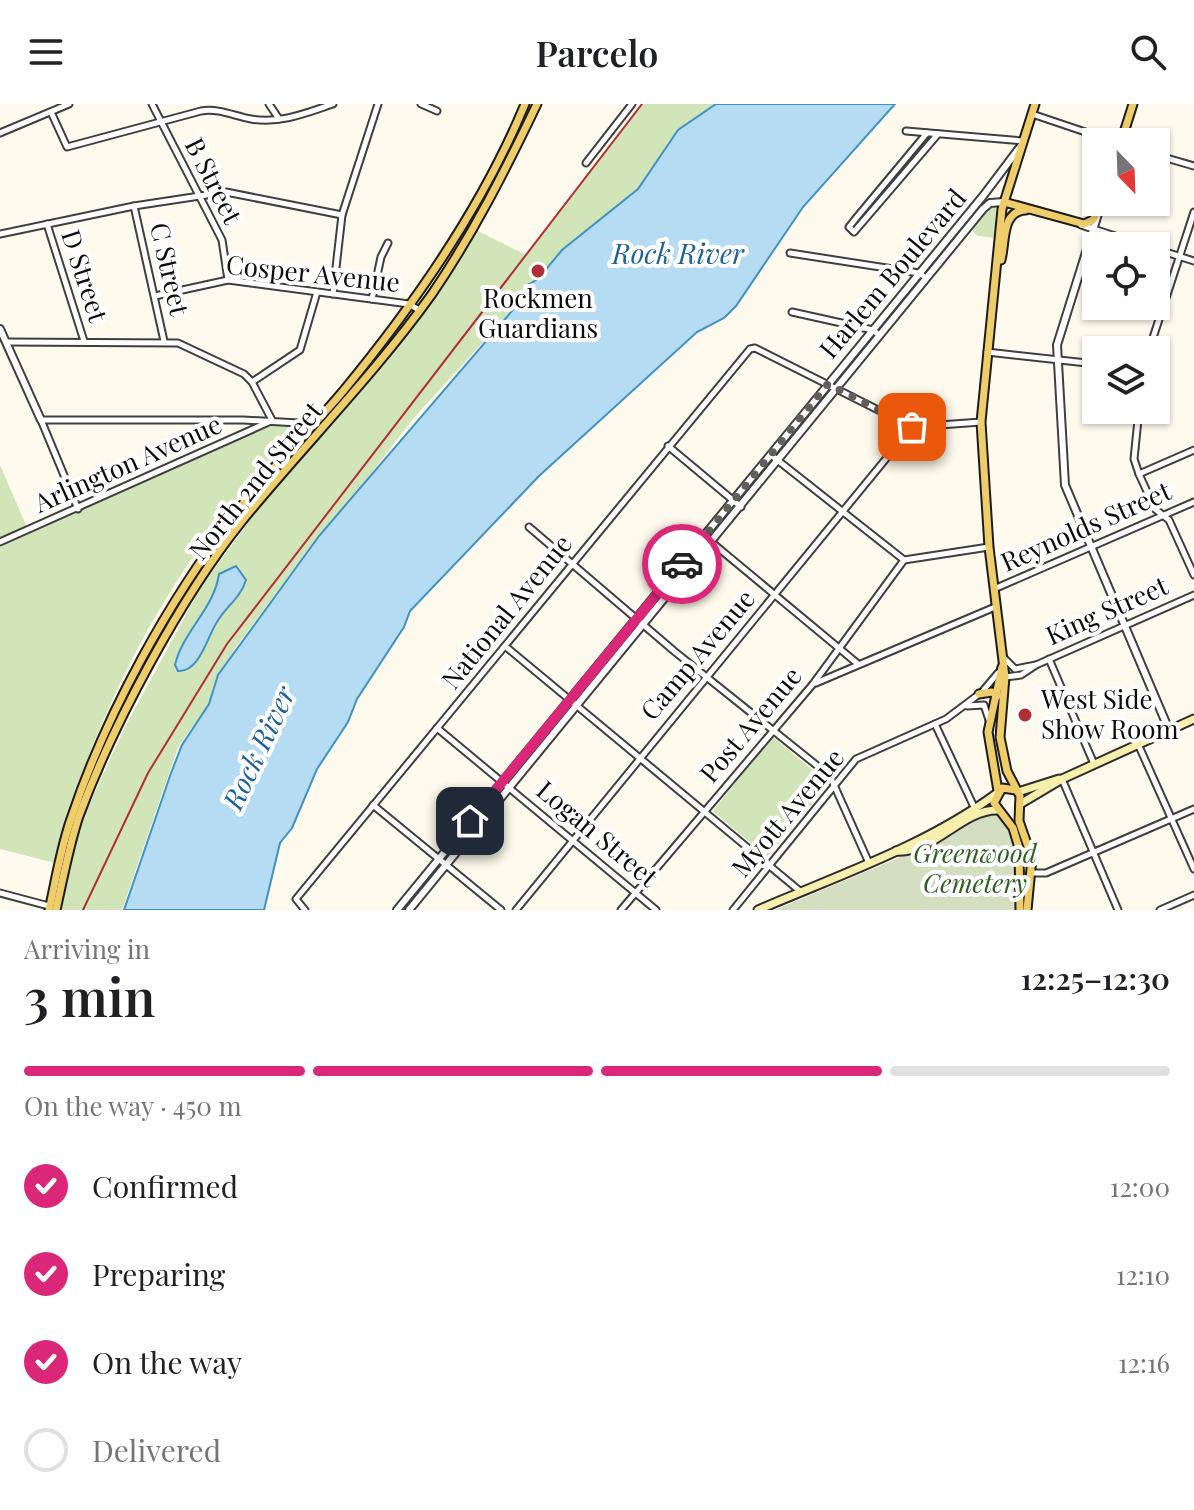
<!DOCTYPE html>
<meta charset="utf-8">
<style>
:root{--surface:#fff;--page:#f6f6f6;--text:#202124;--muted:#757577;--line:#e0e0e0;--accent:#db2777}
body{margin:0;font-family:"Playfair Display",serif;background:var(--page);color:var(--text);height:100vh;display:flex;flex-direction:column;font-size:30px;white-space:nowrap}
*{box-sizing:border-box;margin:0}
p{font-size:26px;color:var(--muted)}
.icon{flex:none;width:44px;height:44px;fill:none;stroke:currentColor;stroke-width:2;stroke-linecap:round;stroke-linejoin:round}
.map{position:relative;height:806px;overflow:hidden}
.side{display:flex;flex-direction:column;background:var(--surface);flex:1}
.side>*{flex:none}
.needle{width:52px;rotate:157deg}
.fabs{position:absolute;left:1082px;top:24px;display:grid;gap:16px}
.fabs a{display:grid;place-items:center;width:88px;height:88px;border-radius:0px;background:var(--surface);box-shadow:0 2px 6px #0004;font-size:40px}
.pin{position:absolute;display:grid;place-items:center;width:68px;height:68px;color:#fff;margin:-34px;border-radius:16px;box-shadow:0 4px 12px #0006}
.courier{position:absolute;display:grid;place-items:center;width:80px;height:80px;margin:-40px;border:6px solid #db2777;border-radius:50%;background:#fff;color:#222;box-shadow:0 2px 10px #0007}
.overview em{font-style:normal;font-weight:600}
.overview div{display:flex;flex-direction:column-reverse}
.overview{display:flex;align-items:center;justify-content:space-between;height:136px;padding:0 24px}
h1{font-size:52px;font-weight:600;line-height:60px}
.bar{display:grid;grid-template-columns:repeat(4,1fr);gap:12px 8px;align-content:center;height:96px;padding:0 24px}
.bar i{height:10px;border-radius:6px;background:var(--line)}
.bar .current{background:var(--accent)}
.bar p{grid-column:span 4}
ol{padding:0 24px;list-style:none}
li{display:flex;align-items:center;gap:24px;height:88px}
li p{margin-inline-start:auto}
li .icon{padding:8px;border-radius:50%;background:var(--accent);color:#fff;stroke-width:4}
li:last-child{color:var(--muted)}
li i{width:44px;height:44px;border:4px solid var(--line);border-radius:50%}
header{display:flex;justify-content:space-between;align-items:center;height:104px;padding:0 24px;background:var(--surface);font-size:36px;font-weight:600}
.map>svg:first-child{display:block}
.green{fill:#d1e5b9}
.cemetery{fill:#d4dec0}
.water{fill:#b5dcf2;stroke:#4192c3;stroke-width:2}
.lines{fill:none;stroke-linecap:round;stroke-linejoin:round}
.minor-casing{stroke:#3f3f3f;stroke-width:9}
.tertiary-casing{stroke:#3f3f3f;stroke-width:10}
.secondary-casing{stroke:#2e2e2e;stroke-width:11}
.primary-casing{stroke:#1d1d1d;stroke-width:11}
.minor{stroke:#fff;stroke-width:5}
.tertiary{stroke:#fff;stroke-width:6}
.secondary{stroke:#f9efac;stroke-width:7}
.primary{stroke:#efcd6b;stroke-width:7}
.rail{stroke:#b22e37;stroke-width:2}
.done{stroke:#615f5b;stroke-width:8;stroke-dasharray:0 14.4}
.route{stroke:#db2777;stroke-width:10}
.poi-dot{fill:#b22e37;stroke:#fff;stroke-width:3}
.labels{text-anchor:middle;stroke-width:8;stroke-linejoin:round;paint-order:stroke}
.street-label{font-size:26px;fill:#0c0c0c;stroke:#fff}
.poi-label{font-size:26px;fill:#0c0c0c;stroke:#fff}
.park-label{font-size:26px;font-style:italic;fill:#2f5f21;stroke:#fff}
.water-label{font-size:28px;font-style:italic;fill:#1f6395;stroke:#fff}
</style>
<header><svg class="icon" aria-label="menu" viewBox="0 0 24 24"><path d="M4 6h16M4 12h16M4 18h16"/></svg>Parcelo<svg class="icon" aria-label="search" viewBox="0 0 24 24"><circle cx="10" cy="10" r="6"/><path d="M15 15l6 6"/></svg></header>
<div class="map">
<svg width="1194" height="806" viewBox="0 0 1194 806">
<rect width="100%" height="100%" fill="#fefaed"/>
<g class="green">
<path d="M642,0H716L668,38L654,66L638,85L562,146L538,175L526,182L523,194L412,316L340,410L318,432L236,543L214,579L209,600L178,643L122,806H60L77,730L89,701L124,625L201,483L253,412L409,228L442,184L476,126L526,151Z"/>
<path d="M992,102L996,103L999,109L996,134L978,132L971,126Z"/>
<path d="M272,316L303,321C207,415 133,534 86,659C74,692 61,724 55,759L0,745V361L28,426Z"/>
<path d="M772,632L829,680L767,753L713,707Z"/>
</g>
<path class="cemetery" d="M987,710C1026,711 1015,781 1017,806H775L946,734Z"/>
<g class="water">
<path d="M716,0H895L803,103L736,202L724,214L697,228L539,372L410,507L404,523L357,595L348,618L317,665L292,724L280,739L264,806H124L171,669L182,641L209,600L218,571L319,432L523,194L526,182L538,175L562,146L638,85L678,26Z"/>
<path d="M236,462L246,476C240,495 226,502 217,518C207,533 200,568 178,567L175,561C183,527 214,505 219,470Z"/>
</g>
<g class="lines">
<g class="minor-casing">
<g id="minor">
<path d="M152,0L222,136L228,176"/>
<path d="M269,0L279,15"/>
<path d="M421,0L437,7"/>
<path d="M51,8L67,43L201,7C219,4 234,12 251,15C280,20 306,9 333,0"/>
<path d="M1032,10L1115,38"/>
<path d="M906,27L1023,37"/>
<path d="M0,29L69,0"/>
<path d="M927,29L857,113L849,123L854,128L938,30"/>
<path d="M1156,51L1194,62"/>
<path d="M586,59L632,0"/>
<path d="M134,102L164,237"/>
<path d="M47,120L84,237"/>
<path d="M1081,121L1146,142"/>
<path d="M0,130L134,102L226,88L342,111"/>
<path d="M1156,145L1194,157"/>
<path d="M790,149L919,169L926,174"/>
<path d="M333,190L342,111L378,0"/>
<path d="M155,192L228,176L409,200L419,206"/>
<path d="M372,195L381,153L388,139"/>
<path d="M792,208L873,226L879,231"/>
<path d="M6,238L178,239L244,270L252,278L272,316"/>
<path d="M1149,246L1194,108"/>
<path d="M987,248L1096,260"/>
<path d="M252,278L300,246L317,188"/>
<path d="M1139,306L1134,355L1139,370L1155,405L1169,416L1194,471"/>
<path d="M668,342L741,403"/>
<path d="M771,351L904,456L989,443"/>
<path d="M1139,370L1194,346"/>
<path d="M78,405L41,316H243L317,320"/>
<path d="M529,423L674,547L830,672L869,759"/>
<path d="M704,432L858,560"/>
<path d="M0,438L271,317"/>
<path d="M994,485L1194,398"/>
<path d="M505,542L801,788"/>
<path d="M1005,555L1015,565L1036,561L1194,491"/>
<path d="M1049,555L1094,660"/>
<path d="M1005,573L1021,571L1036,561"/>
<path d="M816,579L995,503"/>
<path d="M967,602L984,601L989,616"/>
<path d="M935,620L975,705"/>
<path d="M437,624L656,806"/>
<path d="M1138,640L1194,765"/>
<path d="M1062,675L1118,806"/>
<path d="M373,701L501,806"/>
<path d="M1032,769H1046L1194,705"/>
<path d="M0,789L49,802"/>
<path d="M305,806L296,795L750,245L755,244L912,323L981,318"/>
<path d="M516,806L912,323"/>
<path d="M621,806L813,580L904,456"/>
<path d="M733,806L856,655L946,615L982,588L998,569"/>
<path d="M1160,806L1194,791"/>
</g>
</g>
<g class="tertiary-casing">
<g id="tertiary">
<path d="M1098,110L1057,241L1065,381L1169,626"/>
<path d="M0,225L41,316"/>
<path d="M397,806L983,92L1020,43"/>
<path d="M409,806L983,105L990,99L1004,98"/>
</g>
</g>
<g class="secondary-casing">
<g id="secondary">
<path d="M1018,688L1059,675"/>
<path d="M1020,700L1062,675L1194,615"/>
<path d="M896,747C934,750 962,705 998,706"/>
<path d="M758,806C839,771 925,742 996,690"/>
</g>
</g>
<g class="primary-casing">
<g id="primary">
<path d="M1121,38L1133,0"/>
<path d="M1004,98L1084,120L1093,116L1102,98"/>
<path d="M1001,156C1006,137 1001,107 1026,106"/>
<path d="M979,590L992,588L997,592"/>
<path d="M1016,686L1002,684L994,699L1013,724L1019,744L1020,806"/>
<path d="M998,687L988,628L1002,563"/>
<path d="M49,806C56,775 61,742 72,712C107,608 169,496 236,409C269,365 309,328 344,286C414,201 483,102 525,0"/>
<path d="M56,806C63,775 69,742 79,712C113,620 181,493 242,417C305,340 374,271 432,190C473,130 506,65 537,0"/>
<path d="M1027,806L1032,754L1019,717L1020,692L1007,667L1000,633L1005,573L989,443L981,318L1002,105L1035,0"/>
</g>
</g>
<use href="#minor" class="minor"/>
<use href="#tertiary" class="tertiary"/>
<use href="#secondary" class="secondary"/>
<use href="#primary" class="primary"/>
<path class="rail" d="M83,806L148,669L227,540L642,0"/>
</g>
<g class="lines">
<path class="done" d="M682,460L828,280L912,323"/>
<path class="route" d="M470,717L682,460"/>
</g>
<g class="poi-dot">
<circle cx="538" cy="167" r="8"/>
<circle cx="1025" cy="611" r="8"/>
</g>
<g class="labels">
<g class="street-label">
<text transform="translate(213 77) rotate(63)" y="9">B Street</text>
<text transform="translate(169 165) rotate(77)" y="9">C Street</text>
<text transform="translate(313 170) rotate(6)" y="9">Cosper Avenue</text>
<text transform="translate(893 170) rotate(-50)" y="9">Harlem Boulevard</text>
<text transform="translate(84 172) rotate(72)" y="9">D Street</text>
<text transform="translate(128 360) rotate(-24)" y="9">Arlington Avenue</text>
<text transform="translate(256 377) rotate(-51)" y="9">North 2nd Street</text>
<text transform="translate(1086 423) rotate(-24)" y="9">Reynolds Street</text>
<text transform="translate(1107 507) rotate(-24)" y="9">King Street</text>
<text transform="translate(507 508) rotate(-51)" y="9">National Avenue</text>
<text transform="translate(698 551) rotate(-50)" y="9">Camp Avenue</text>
<text transform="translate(751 621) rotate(-50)" y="9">Post Avenue</text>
<text transform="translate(788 709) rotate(-50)" y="9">Myott Avenue</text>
<text transform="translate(597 730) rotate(40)" y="9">Logan Street</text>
</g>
<g class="poi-label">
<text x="538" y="204">Rockmen<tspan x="538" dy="30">Guardians</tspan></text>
<text x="1041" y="605" text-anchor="start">West Side<tspan x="1041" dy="30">Show Room</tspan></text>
</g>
<g class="park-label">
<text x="975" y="759">Greenwood<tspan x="975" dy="30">Cemetery</tspan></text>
</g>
<g class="water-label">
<text x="678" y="160">Rock River</text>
<text transform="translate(259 644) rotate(-65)" y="10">Rock River</text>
</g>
</g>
</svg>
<div class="fabs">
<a><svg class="needle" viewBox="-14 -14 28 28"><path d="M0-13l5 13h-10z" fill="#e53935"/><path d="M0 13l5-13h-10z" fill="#757577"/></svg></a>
<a><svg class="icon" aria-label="locate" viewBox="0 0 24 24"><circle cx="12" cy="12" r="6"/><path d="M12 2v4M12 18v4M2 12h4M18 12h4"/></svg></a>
<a><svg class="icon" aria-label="layers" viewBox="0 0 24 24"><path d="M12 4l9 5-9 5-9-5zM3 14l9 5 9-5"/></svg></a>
</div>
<div class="pin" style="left:912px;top:323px;background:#ea580c"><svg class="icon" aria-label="bag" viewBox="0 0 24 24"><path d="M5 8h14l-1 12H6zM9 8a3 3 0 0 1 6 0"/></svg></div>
<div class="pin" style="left:470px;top:717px;background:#1f2937"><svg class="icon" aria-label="home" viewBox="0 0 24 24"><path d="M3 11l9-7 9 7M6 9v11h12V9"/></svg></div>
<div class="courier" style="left:682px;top:460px"><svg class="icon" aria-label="car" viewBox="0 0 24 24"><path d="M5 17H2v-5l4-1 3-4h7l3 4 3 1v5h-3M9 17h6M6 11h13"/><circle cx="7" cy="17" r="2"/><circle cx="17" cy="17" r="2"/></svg></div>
</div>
<section class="side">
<div class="overview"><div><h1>3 min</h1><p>Arriving in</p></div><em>12:25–12:30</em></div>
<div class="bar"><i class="current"></i><i class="current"></i><i class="current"></i><i></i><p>On the way · 450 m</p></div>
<ol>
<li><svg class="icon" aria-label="check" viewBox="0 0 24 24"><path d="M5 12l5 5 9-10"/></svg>Confirmed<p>12:00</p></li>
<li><svg class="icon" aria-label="check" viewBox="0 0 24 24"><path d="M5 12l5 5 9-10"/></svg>Preparing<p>12:10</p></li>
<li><svg class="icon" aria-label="check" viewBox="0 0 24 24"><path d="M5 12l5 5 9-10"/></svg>On the way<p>12:16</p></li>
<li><i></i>Delivered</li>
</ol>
</section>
